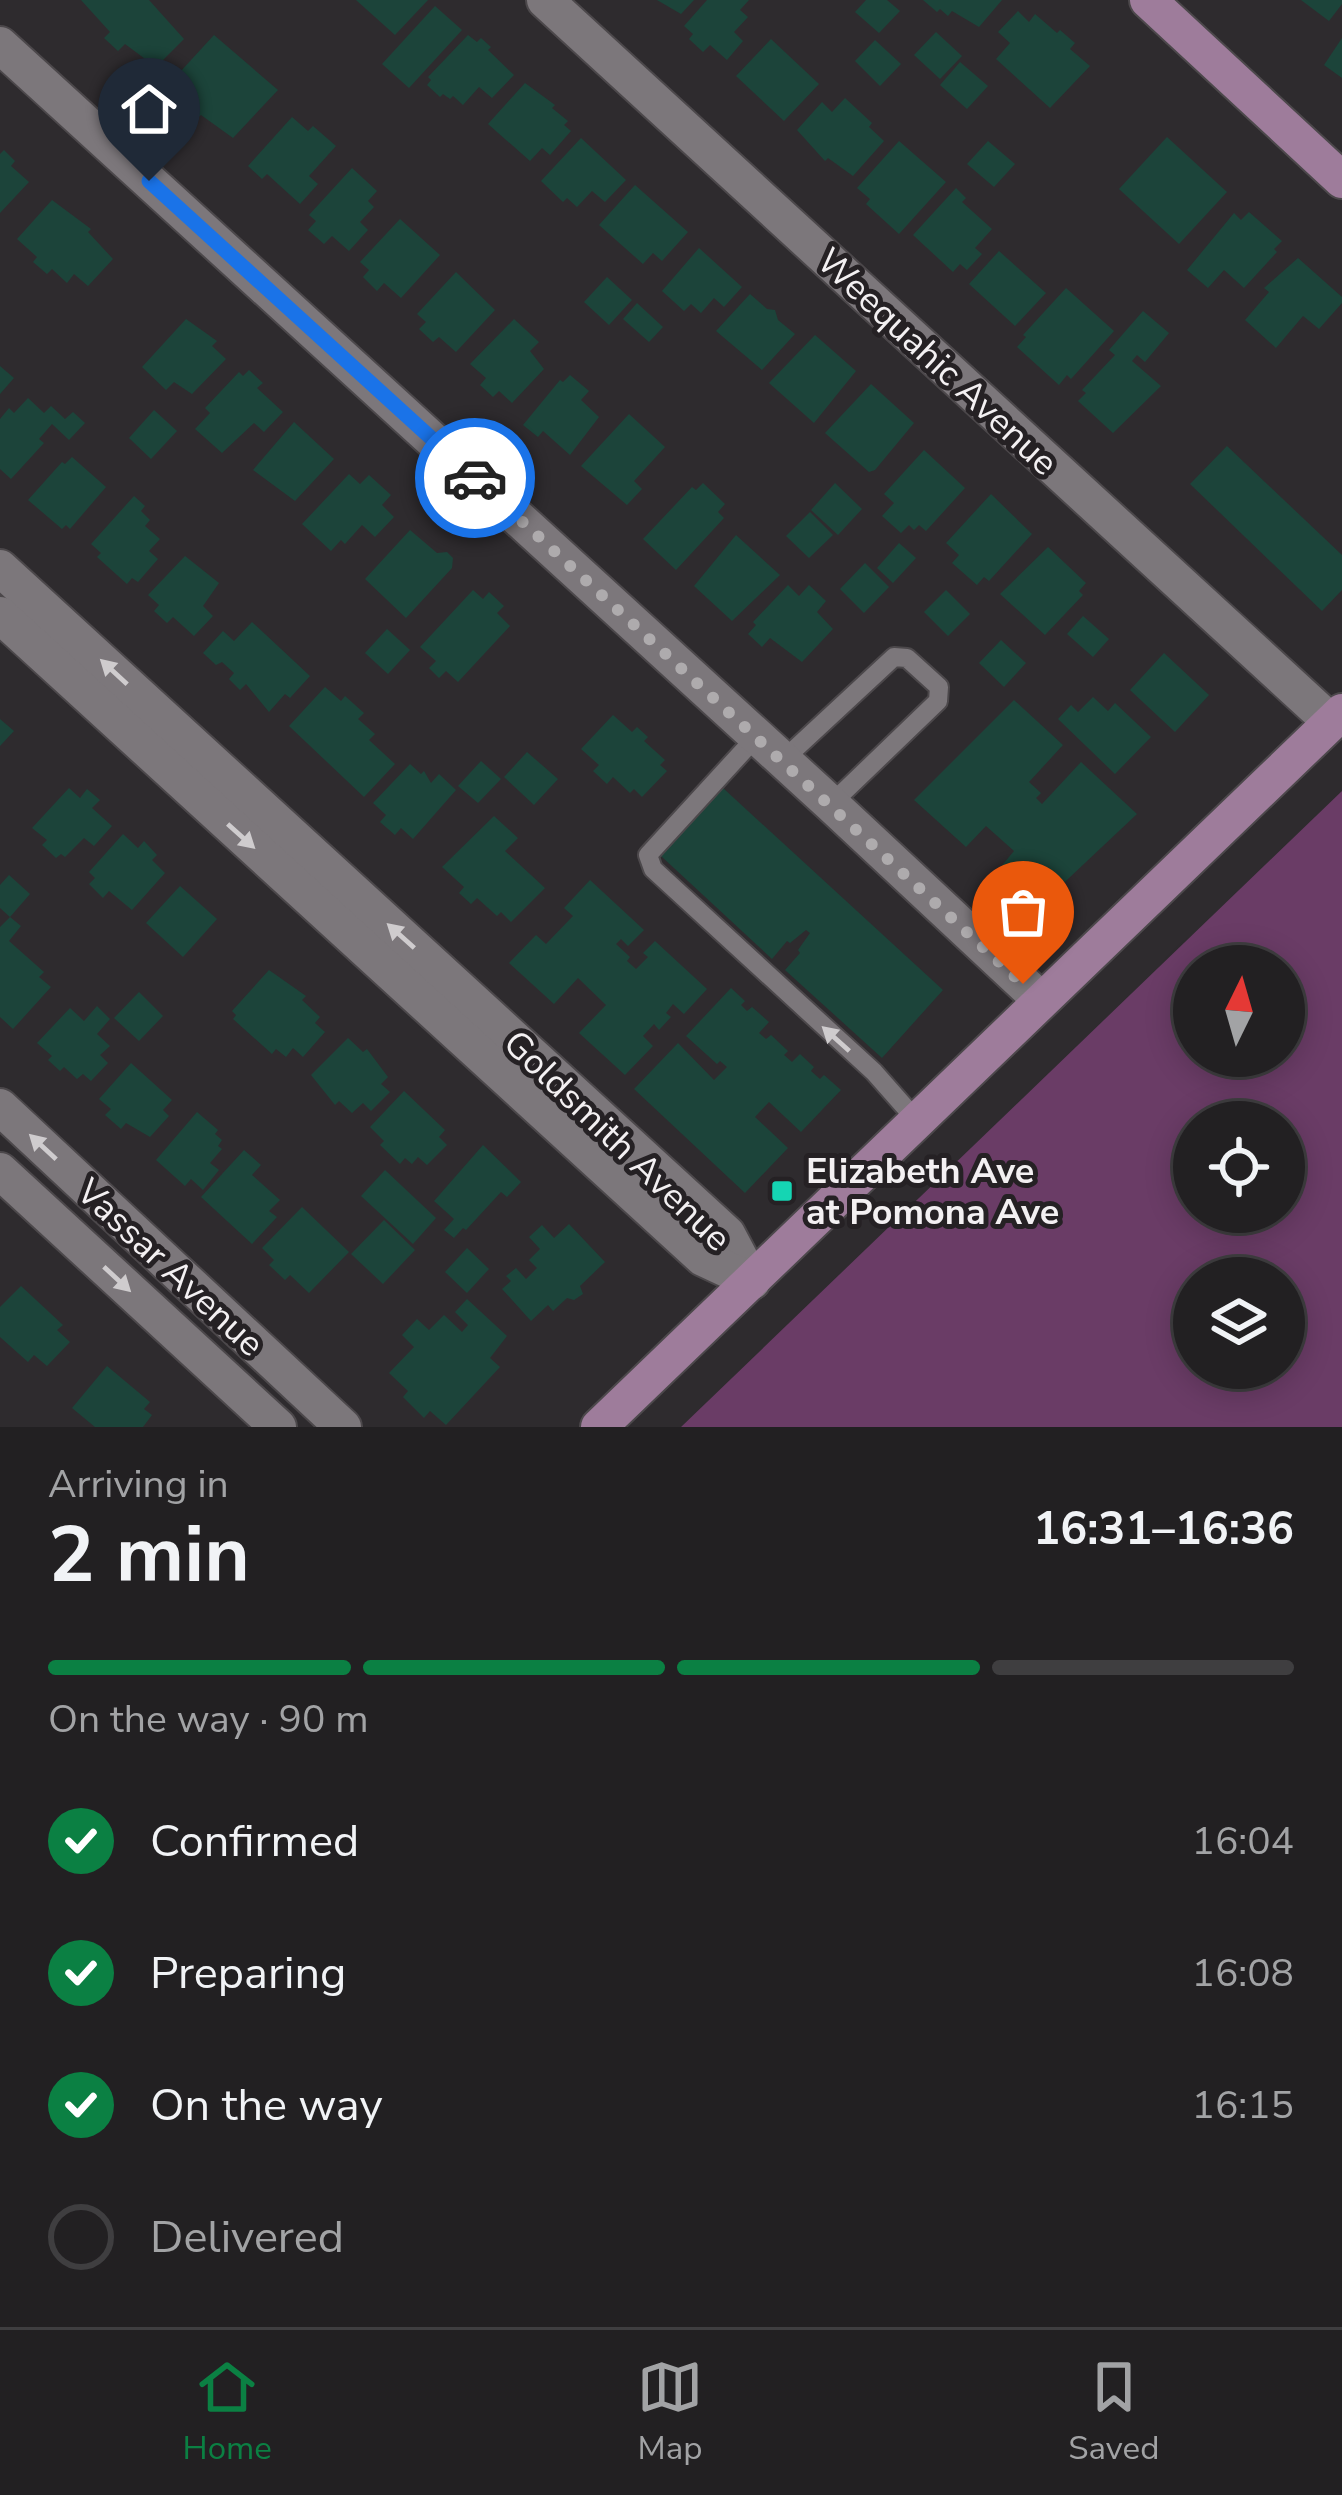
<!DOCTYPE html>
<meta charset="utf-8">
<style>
:root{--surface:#222022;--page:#2a282a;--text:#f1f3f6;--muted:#a2a3a5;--line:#3f3e40;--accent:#0b8043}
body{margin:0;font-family:"Nunito Sans",sans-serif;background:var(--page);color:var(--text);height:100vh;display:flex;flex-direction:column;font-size:45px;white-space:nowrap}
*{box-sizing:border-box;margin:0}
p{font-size:39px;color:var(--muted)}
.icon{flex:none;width:66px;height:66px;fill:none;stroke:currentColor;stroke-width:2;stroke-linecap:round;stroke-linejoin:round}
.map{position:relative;height:1427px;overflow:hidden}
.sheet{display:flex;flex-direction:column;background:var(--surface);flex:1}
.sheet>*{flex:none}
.needle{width:78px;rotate:5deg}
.fabs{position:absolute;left:1173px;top:945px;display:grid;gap:24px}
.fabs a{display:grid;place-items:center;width:132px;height:132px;border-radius:50%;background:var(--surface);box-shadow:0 6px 30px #0003,0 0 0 3px var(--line);font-size:60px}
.pin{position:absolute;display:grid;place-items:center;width:102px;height:102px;color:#fff;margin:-123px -51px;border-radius:50% 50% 50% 0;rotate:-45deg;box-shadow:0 0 12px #0007}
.pin .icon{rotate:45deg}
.courier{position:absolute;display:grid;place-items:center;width:120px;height:120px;margin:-60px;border:9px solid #1a73e8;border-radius:50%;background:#fff;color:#222;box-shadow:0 3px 15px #0007}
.overview em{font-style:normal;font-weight:700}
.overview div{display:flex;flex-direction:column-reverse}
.overview{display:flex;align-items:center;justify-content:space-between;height:204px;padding:0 48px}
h1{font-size:78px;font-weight:700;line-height:90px}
.bar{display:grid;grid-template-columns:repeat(4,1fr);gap:18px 12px;align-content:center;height:144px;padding:0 48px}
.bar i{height:15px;border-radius:9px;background:var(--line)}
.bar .selected{background:var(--accent)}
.bar p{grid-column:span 4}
ol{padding:0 48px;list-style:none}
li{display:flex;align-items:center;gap:36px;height:132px}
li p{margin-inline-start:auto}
li .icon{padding:12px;border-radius:50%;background:var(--accent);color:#fff;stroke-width:4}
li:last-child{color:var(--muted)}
li i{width:66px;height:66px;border:6px solid var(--line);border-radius:50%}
.tabs{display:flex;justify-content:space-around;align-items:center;height:168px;border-top:3px solid var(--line);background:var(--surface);font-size:33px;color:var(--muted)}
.tabs a{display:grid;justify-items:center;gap:6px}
.tabs .selected{color:var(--accent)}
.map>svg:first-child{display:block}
.green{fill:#6a3c66;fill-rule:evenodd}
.building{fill:#1c443a}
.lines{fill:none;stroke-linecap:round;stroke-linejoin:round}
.lane-casing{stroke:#4c484b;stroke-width:22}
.street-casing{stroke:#4c484b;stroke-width:40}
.secondary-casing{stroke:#4c484b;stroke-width:40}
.lane{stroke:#7c777b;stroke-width:18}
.street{stroke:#7c777b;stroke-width:36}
.secondary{stroke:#9e7c9b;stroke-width:36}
.oneway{fill:#cfccce}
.done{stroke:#aeabad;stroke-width:12;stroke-dasharray:0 21.6}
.route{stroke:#1a73e8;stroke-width:15}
.poi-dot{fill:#15d5b3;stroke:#252124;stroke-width:4.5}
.labels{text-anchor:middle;stroke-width:10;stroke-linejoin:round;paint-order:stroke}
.street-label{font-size:36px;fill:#f3f0f2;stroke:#252124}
.poi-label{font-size:36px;font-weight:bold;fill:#f3f0f2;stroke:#252124;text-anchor:start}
</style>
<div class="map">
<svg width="1342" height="1427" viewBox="0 0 1342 1427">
<rect width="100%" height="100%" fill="#2e2b2e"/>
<path class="green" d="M1342,791V1427H681ZM1284,966V1056H1194V966ZM1194,1122H1284V1212H1194ZM1284,1278V1368H1194V1278Z"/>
<g class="building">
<path d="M81,0H149L184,39L156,67L125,44L118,51L104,38L110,32Z"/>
<path d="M356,0H428L395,35Z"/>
<path d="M657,0H694L681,14Z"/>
<path d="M707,0H749L740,10L748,17L734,32L743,41L727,60L710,45L703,52L689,39L693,34L684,26Z"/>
<path d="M866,0H887L900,11L879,33L855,12Z"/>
<path d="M923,0H1002L979,27L952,11L948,16L940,9L937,12Z"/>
<path d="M1301,0H1342V4L1329,21Z"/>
<path d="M435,6L462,30L409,88L382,64Z"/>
<path d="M1018,11L1029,22L1035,14L1057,33L1060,30L1075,43L1070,49L1090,66L1050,108L996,59L1010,43L998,32Z"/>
<path d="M936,32L962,56L940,79L914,55Z"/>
<path d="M214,35L278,90L233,138L201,115L196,119L183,108L188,102L169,84Z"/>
<path d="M468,35L477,42L481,38L491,47L488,50L514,75L492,98L479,87L463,105L453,96L450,99L443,94L440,97L427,85L431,80L428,77Z"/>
<path d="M1342,38V78L1324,65Z"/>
<path d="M771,39L819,84L784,121L736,76Z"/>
<path d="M875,40L901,64L880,86L855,61Z"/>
<path d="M960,62L988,86L967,109L940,85Z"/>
<path d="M525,83L555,105L552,108L568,121L564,125L571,131L550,155L542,148L530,161L488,124Z"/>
<path d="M845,98L872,123L869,127L884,141L853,176L828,158L825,161L797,130L822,102L832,112Z"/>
<path d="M292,117L308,131L313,126L336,146L309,176L318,184L300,204L267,174L262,179L248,166Z"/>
<path d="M1167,137L1227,192L1179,244L1119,189Z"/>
<path d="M581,138L626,180L605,202L592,191L577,207L567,198L563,202L541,181Z"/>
<path d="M899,141L946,182L899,234L866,204L870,199L857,188Z"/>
<path d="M988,141L1015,164L994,187L967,164Z"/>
<path d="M4,150L15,161L11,166L29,182L0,213V154Z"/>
<path d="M352,168L377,191L368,201L374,207L360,222L368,230L349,251L332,236L324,244L308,230L316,221L309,215Z"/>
<path d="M635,185L688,232L662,261L653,253L643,264L599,225Z"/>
<path d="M956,188L966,198L962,202L992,229L975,248L982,254L967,270L960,264L953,272L913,235Z"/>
<path d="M52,200L91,229L88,232L113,259L88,286L74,274L67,283L52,269L47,274L33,262L37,257L17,239Z"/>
<path d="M1249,212L1282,241L1274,249L1277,252L1244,288L1224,270L1208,288L1187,270L1234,213L1241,220Z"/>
<path d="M400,219L440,255L401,298L384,283L377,291L363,277L369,270L360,262Z"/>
<path d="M699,248L742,287L724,307L714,298L701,313L691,304L684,311L662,291Z"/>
<path d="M999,251L1046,293L1015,326L969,284Z"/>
<path d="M1298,258L1342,297V303L1319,329L1303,316L1276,348L1245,320L1269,292L1264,288Z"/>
<path d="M456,272L495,310L456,352L439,337L433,342L419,329L426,322L417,314Z"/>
<path d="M607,277L632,300L609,325L584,302Z"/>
<path d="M1066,288L1114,331L1071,379L1067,375L1059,385L1017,347L1026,337L1023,335Z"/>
<path d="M750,294L767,309L775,310L778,320L795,334L762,370L716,331Z"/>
<path d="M637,303L663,327L649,342L623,319Z"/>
<path d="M1143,311L1169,333L1145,362L1137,355L1132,361L1161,386L1113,433L1078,401L1086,393L1082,390L1115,355L1109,350Z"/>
<path d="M186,319L217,341L212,346L226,359L192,394L174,382L166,390L142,367Z"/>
<path d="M514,319L539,342L530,351L544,369L512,403L499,391L493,397L480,385L486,378L470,364Z"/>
<path d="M815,335L856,371L814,423L769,383Z"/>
<path d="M0,366L14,378L0,394Z"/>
<path d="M249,370L263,383L257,388L283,412L264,432L254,423L222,453L195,429L210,413L205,408L239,372L243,376Z"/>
<path d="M570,375L589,391L581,400L599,417L570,455L543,431L538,437L523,425L560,380L563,382Z"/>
<path d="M871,384L914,423L875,470L869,472L825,433Z"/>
<path d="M28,398L44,413L51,406L65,419L73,412L85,423L69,440L52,424L39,439L44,443L11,479L0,469V419L9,408L14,413Z"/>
<path d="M154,410L177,431L151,459L129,438Z"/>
<path d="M629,414L665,447L634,481L642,489L627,505L581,466Z"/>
<path d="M294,422L334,459L295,501L253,470Z"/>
<path d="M1227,446L1342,555V590L1322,611L1190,484Z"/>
<path d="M924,450L965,488L926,531L919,525L914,530L909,525L901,533L882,516L894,503L884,494Z"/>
<path d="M72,457L106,487L70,529L66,525L62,529L28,500L62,462L65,464Z"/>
<path d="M349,474L360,484L369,475L391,495L382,505L394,517L375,537L362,525L345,544L341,540L331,551L302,524Z"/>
<path d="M703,483L725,504L718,512L724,518L676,570L643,539L692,487L696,490Z"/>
<path d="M835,483L862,509L838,535L811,510Z"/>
<path d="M991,494L1032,534L989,581L984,577L977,585L952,563L959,555L946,543Z"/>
<path d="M134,496L145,506L141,511L150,520L145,526L160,539L149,551L158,559L138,582L132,578L127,584L97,557L101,553L91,544Z"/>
<path d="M810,512L833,535L809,558L786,536Z"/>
<path d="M410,530L437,553L447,552L453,558L452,568L406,618L365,579Z"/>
<path d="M736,535L780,575L732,621L694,586Z"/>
<path d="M899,543L916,558L893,583L877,568Z"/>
<path d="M1048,547L1086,583L1079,591L1083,595L1045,635L1000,594Z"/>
<path d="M185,556L219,583L203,606L213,616L194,636L173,617L167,623L154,611L159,605L148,595Z"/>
<path d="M865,563L889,587L864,613L840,589Z"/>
<path d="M788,585L799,596L809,585L826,601L817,612L833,629L802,662L770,638L762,647L748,634L756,625L753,622Z"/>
<path d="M473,590L483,599L489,592L504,606L497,613L510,626L458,682L446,671L439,678L429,668L436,661L420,647Z"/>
<path d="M946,590L970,614L948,636L924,612Z"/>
<path d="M1083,616L1109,639L1093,657L1067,634Z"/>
<path d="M252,622L310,676L290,698L285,694L269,712L246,684L240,690L229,679L234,673L222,662L216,665L203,653L223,631L234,641Z"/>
<path d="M387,629L410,650L388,674L365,653Z"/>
<path d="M1001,640L1026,663L1004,687L979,663Z"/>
<path d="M1164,653L1209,695L1175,732L1130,690Z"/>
<path d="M325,687L341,701L345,696L364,713L358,719L375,734L369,740L395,764L364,797L289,726Z"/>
<path d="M1093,697L1108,711L1115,703L1151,737L1115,774L1058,719L1071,705L1078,712Z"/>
<path d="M1014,700L1063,745L1029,782L1041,793L1036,798L1042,804L1081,762L1137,814L1034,911L993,876L1014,851L986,826L966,847L914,800Z"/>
<path d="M613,715L632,732L637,727L648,737L644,741L665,760L660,765L667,771L642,797L634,789L630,793L613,777L607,784L593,771L599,765L581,749Z"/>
<path d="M0,719L14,731L0,746Z"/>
<path d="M527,752L558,779L534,805L504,777Z"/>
<path d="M481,761L501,779L478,803L458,786Z"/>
<path d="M410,764L421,774L424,771L431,783L439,774L456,790L413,839L401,828L395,835L380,822L386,815L373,803Z"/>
<path d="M69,788L80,798L87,789L100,800L92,808L112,826L94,846L84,838L65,857L61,854L56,858L42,845L47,840L32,828Z"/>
<path d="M723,788L943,990L882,1058L785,970L800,953L798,950L810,933L806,930L790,943L787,941L772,959L661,856Z"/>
<path d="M494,816L518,838L505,851L545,888L511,922L501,912L497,916L477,898L471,904L459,893L464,887L442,867Z"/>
<path d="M123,834L138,848L144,841L157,855L152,860L165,873L132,910L109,891L103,898L89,884L95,878L89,872Z"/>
<path d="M9,875L30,894L10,917L0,908V885Z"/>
<path d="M590,880L644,930L628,946L621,939L616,944L630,957L627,961L636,969L648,957L643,953L655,941L707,989L684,1014L673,1004L666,1013L671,1017L659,1030L654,1024L643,1036L653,1046L625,1075L579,1033L606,1005L578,978L554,1004L509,963L536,935L546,944L573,916L564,908Z"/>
<path d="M180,886L217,919L183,957L146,923Z"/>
<path d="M10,917L21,926L9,941L44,972L39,977L51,987L13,1029L0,1017V927Z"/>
<path d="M269,970L306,996L302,1000L320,1017L315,1023L325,1032L303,1057L293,1048L286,1057L276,1049L272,1054L233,1019L236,1015L232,1011Z"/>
<path d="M731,988L745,1001L741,1005L747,1011L752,1007L769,1022L759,1033L766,1039L771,1035L788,1051L784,1055L792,1062L800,1054L814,1067L811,1071L820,1079L824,1075L841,1090L801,1132L769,1102L755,1117L788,1148L745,1193L634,1089L678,1043L714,1080L727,1067L720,1061L717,1064L686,1036Z"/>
<path d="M139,992L163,1016L139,1041L114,1018Z"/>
<path d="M97,1006L110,1019L97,1034L110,1046L100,1055L108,1063L91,1081L83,1074L77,1079L64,1067L60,1071L48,1060L52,1056L37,1043L70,1008L84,1021Z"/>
<path d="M348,1038L363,1052L367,1049L388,1077L381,1084L390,1092L371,1111L363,1103L352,1113L339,1101L335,1105L311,1075Z"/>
<path d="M131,1063L172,1100L163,1110L169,1116L150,1137L126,1123L121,1129L105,1115L111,1109L99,1099Z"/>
<path d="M404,1091L445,1130L439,1137L447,1145L427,1165L418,1157L412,1164L405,1158L400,1164L380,1145L384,1141L370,1127Z"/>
<path d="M197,1112L218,1130L215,1134L222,1140L218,1146L222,1149L210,1163L219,1170L203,1190L191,1179L185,1186L156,1160Z"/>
<path d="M483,1145L521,1182L507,1197L501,1192L466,1230L463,1228L454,1238L444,1230L454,1219L434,1201Z"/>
<path d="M244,1150L261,1165L252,1175L280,1200L269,1211L277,1217L252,1244L201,1197Z"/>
<path d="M385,1170L436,1218L413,1244L361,1196Z"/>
<path d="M302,1207L349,1252L309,1293L290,1275L285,1280L269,1265L274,1260L262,1248Z"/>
<path d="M384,1220L415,1250L383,1284L351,1254Z"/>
<path d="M569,1224L605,1262L580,1286L583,1294L574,1300L567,1298L553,1311L548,1305L531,1321L502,1289L511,1281L506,1276L516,1268L526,1279L537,1268L529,1260L540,1249L529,1237L542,1225L554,1238Z"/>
<path d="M467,1248L489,1269L467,1293L445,1272Z"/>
<path d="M21,1286L63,1325L57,1330L70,1342L47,1366L34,1355L28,1362L0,1337V1307Z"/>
<path d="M467,1299L507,1336L490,1358L500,1367L446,1425L430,1411L424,1418L403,1397L408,1391L389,1373L414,1347L402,1335L417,1319L429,1330L444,1315L462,1332L468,1325L455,1312Z"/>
<path d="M107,1366L150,1402L144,1409L152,1415L143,1427H95L72,1408Z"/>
</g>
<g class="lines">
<g class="lane-casing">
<g id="lane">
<path d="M757,736L648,855L653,869L874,1072L918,1122"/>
<path d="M783,760L894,657L907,658L939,687L938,701L831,804"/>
</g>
</g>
<g class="street-casing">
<g id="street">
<path d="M545,0L1331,722"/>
<path d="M0,45L831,804L1041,1000"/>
<path d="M0,568L727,1234L752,1281"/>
<path d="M0,615L703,1258L752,1281"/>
<path d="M0,1107L343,1427"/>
<path d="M0,1171L278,1427"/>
</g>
</g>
<g class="secondary-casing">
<g id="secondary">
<path d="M1148,0L1342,180"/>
<path d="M599,1427L1342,712"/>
</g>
</g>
<use href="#lane" class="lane"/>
<use href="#street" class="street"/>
<use href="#secondary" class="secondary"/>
</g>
<defs><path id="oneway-solid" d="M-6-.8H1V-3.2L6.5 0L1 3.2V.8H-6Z" transform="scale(3)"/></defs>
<g class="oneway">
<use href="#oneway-solid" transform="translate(114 672) rotate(-137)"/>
<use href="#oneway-solid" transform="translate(241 836) rotate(42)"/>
<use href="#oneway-solid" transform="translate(401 936) rotate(-138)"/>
<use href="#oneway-solid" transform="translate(836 1039) rotate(-138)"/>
<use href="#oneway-solid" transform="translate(43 1147) rotate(-137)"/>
<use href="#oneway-solid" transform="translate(117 1279) rotate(43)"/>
</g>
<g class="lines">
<path class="done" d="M475,478L1023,984"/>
<path class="route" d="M149,181L475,478"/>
</g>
<rect class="poi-dot" x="770" y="1179" width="24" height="24" rx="6"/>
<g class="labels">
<g class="street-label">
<text transform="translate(938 361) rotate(43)" y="13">Weequahic Avenue</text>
<text transform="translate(618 1140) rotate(44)" y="13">Goldsmith Avenue</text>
<text transform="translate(171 1267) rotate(43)" y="13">Vassar Avenue</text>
</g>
<g class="poi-label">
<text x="806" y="1183">Elizabeth Ave<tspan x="806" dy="41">at Pomona Ave</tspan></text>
</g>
</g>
</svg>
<div class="fabs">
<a><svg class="needle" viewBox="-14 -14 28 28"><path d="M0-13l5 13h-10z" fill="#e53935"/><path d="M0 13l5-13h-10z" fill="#a2a3a5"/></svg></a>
<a><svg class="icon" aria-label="locate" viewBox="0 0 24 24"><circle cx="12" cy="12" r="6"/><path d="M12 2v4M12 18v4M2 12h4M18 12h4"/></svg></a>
<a><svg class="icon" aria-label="layers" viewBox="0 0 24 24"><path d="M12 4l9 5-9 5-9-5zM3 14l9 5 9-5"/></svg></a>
</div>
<div class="pin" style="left:1023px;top:984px;background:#ea580c"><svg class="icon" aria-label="bag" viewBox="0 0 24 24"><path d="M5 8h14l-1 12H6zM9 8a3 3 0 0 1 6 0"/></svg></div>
<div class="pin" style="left:149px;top:181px;background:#1f2937"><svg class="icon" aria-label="home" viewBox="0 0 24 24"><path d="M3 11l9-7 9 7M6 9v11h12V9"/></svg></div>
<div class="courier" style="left:475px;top:478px"><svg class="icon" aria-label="car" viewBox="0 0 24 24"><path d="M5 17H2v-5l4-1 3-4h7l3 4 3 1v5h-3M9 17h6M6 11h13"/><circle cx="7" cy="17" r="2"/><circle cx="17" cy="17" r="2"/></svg></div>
</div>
<section class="sheet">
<div class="overview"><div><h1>2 min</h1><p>Arriving in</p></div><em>16:31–16:36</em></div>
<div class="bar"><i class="selected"></i><i class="selected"></i><i class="selected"></i><i></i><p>On the way · 90 m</p></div>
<ol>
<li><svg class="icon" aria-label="check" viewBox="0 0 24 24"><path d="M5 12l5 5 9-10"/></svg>Confirmed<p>16:04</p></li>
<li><svg class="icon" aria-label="check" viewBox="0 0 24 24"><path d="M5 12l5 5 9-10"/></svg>Preparing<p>16:08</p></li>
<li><svg class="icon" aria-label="check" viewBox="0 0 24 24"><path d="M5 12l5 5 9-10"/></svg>On the way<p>16:15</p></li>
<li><i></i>Delivered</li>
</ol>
</section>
<nav class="tabs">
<a class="selected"><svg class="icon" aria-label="home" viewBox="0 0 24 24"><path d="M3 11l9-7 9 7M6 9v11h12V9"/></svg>Home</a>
<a><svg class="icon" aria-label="map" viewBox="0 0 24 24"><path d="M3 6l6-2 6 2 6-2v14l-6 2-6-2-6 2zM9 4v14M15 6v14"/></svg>Map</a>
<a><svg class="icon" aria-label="saved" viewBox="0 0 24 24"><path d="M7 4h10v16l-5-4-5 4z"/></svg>Saved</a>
</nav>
